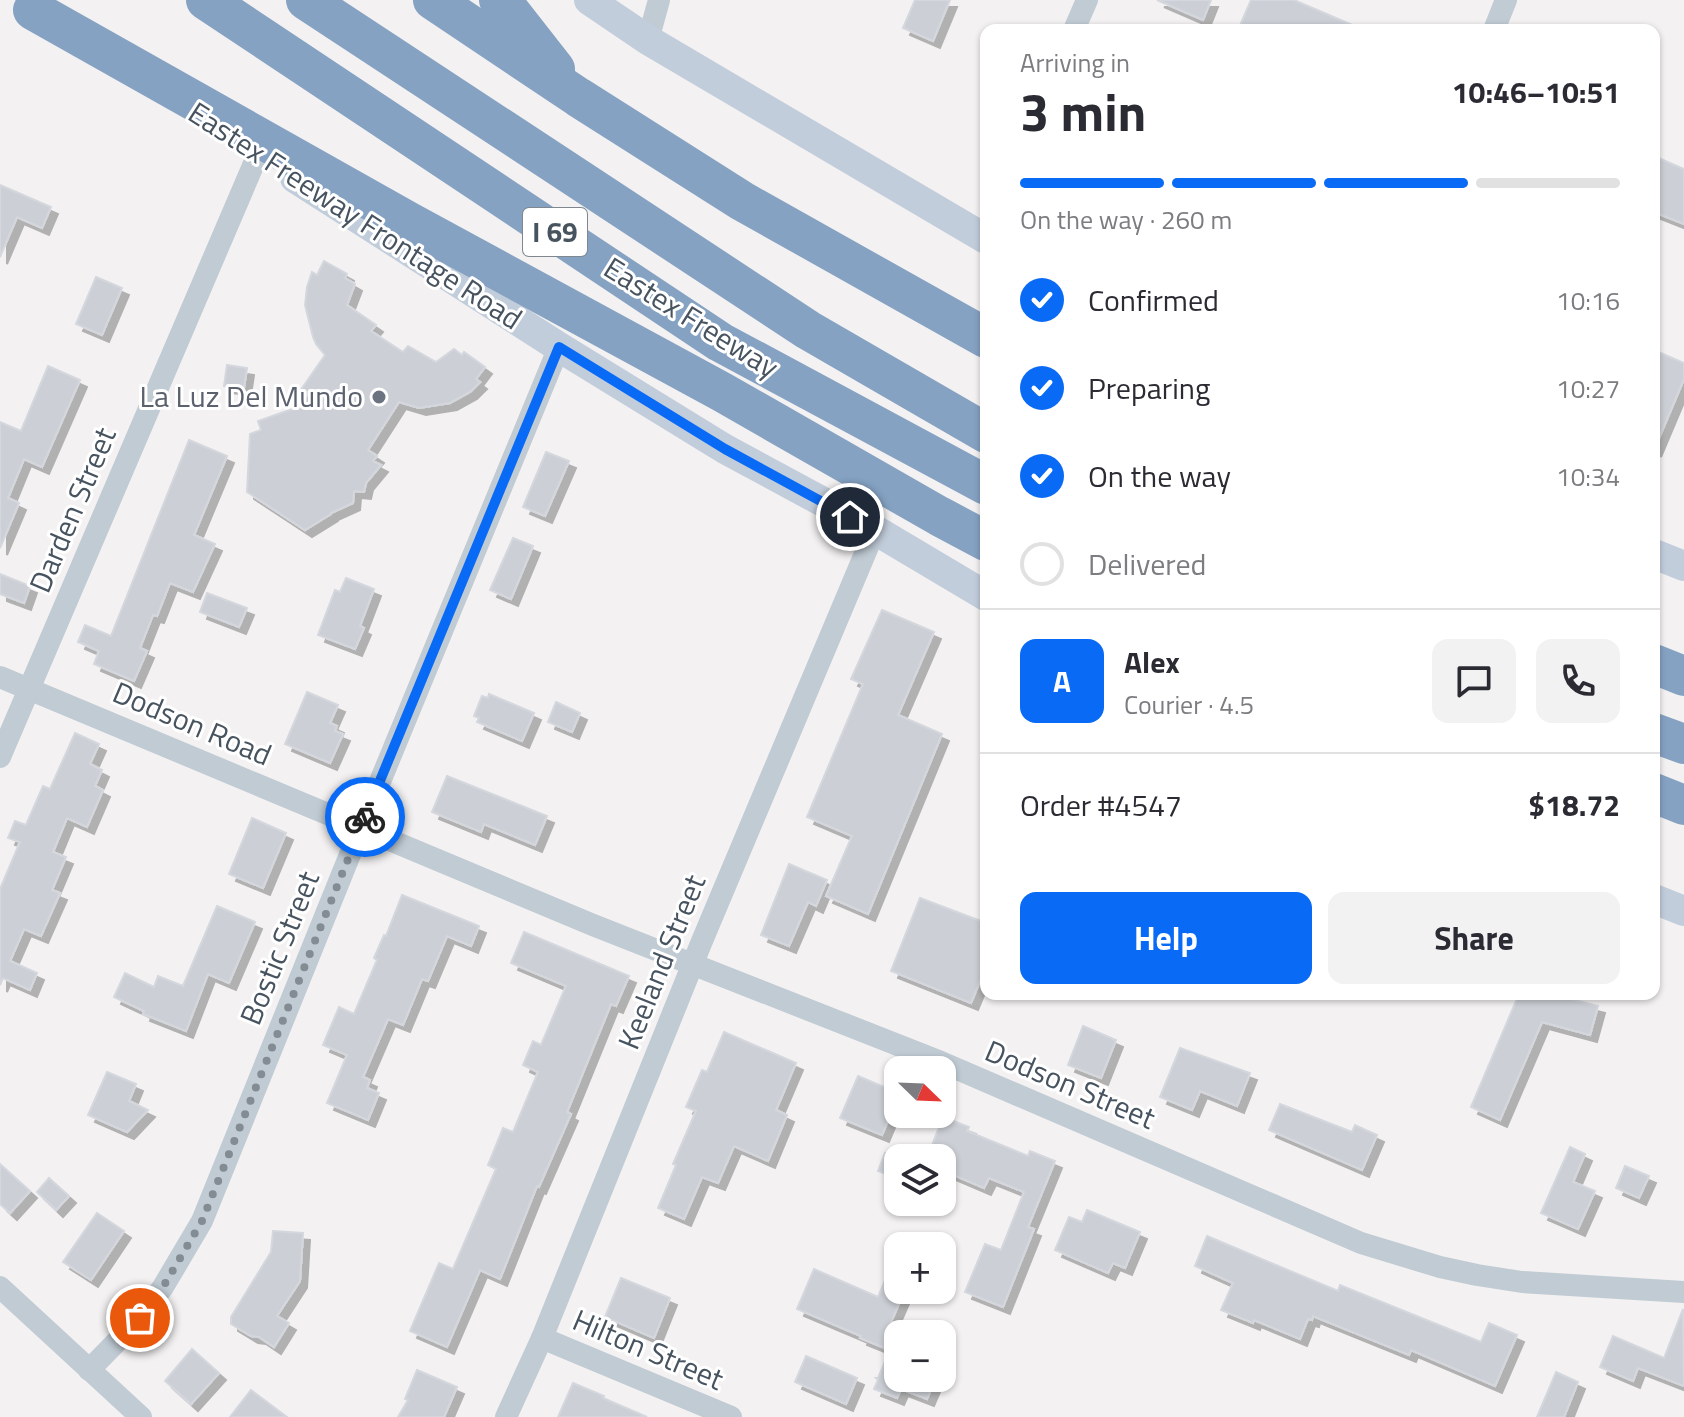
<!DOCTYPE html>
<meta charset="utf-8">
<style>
:root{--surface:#fff;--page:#f2f2f3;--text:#2b2b33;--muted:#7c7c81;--line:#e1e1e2;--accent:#096af5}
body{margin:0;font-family:"Titillium Web",sans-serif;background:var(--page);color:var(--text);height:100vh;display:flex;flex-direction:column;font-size:30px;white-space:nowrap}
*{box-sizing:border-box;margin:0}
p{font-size:26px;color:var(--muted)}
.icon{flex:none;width:44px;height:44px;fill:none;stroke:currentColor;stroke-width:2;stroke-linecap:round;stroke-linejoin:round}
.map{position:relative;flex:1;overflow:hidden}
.details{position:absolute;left:980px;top:24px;width:680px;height:976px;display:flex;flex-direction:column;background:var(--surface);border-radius:16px;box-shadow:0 2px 6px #0004}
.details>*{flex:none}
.needle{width:52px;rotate:113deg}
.tools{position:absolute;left:884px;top:1056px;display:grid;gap:16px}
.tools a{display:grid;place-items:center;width:72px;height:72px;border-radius:16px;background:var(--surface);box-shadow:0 2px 6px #0004;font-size:40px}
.pin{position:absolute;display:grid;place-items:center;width:68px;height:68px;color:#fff;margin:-34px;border:4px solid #fff;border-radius:50%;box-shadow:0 2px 8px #0007}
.courier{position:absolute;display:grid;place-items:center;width:80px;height:80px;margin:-40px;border:6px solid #096af5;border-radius:50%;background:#fff;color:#222;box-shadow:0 2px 10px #0007}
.summary em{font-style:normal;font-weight:700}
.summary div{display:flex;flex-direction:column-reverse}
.summary{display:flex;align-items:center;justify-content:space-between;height:136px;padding:0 40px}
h1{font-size:52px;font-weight:700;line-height:60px}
.bar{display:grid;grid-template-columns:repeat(4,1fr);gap:12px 8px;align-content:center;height:96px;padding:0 40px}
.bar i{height:10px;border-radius:6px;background:var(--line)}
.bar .current{background:var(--accent)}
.bar p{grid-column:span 4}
.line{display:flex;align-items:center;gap:20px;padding:0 40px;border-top:2px solid var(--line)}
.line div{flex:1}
.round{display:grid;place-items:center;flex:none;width:84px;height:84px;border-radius:16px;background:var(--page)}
ol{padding:0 40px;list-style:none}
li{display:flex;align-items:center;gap:24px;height:88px}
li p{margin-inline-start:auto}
li .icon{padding:8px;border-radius:50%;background:var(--accent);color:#fff;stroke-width:4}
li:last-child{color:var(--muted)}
li i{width:44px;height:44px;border:4px solid var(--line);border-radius:50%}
.cta{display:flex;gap:16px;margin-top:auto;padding:16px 40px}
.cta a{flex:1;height:92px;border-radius:16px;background:var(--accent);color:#fff;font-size:32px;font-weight:700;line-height:92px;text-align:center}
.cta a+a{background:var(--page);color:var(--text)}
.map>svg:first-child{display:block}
.building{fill:#ccd0d6;stroke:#d4d7dd;stroke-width:2;filter:url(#shadow)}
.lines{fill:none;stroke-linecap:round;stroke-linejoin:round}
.minor{stroke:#c0cbd4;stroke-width:22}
.secondary{stroke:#c2cddb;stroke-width:30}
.motorway{stroke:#85a2c3;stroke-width:40}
.done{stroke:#838b93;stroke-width:8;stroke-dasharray:0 14.4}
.route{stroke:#096af5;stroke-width:10}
.worship-dot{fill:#6b7280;stroke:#fff;stroke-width:3}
.labels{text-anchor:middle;stroke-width:6;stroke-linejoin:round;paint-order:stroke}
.shield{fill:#fff;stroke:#7e8790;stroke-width:2}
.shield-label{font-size:28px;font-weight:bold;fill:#475460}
.street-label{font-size:30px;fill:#475460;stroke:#fff}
.worship-label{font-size:30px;fill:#5b616d;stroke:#fff;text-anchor:end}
</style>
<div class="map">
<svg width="1684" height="1417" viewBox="0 0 1684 1417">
<defs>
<filter id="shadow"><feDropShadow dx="7" dy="7" stdDeviation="0" flood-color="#0004"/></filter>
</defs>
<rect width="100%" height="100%" fill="#f3f1f1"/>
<g class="building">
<path d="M915,0H950L933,41L903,28Z"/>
<path d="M1157,0H1211L1203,20Z"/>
<path d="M1251,0H1294L1364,30H1238Z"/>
<path d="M1654,156L1684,169V224L1654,212Z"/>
<path d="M0,185L51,207L42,228L17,217L0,257Z"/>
<path d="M324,261L347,274L345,278L355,284L347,305L376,325L371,331L403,352L408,346L436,362L454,349L462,355L464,352L485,367L476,379L480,382L470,392L450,403L419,408L399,402L368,450L377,456L373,461L381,465L366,483L364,492L354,491L353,503L331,513V514L305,530L247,492L250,434L261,430L258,421L326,397L298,394L325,355L316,344L313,337L305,305L307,287L312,272L317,275Z"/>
<path d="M96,277L122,288L102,335L76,324Z"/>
<path d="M1654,350L1684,363V379L1654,450Z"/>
<path d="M227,365L247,368L244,388L224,386Z"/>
<path d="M48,366L80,380L42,467L24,459L8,498L19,503L0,548V422L21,431Z"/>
<path d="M189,440L227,456L194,535L215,544L193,592L170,583L157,616L153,615L140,648L147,651L134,681L94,664L99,651L78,642L85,625L111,636Z"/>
<path d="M546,452L569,461L545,516L523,507Z"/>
<path d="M513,538L533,546L511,599L490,590Z"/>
<path d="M0,574L30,586L24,603L0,594Z"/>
<path d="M346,578L374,589L360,626L364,628L355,649L318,635L335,590L340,592Z"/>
<path d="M207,593L247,608L239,627L200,612Z"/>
<path d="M882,610L934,632L898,715L942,734L868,914L826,896L852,836L807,817L863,684L851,679Z"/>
<path d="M307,692L338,705L330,723L337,726L335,731L343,734L330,763L285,744Z"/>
<path d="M489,694L534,713L522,741L477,722L479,718L474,716L482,696L488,698Z"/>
<path d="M556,702L580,713L572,732L548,722Z"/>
<path d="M75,733L99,744L90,764L102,770L95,786L103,790L87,827L67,818L53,852L66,857L52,890L60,893L41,936L24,929L10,961L37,973L30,990L3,978L0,985V889L20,842L8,838L15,821L26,825L43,786L50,789Z"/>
<path d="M447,776L547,816L535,845L484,824L481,832L432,812Z"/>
<path d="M252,818L286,833L263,888L229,874Z"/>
<path d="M789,864L827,880L816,906L808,902L789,946L761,935Z"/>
<path d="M402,895L479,926L471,946L447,936L428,981L422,979L403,1025L388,1019L363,1077L370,1080L367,1088L379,1093L368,1120L327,1103L347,1055L323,1045L339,1007L354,1014L377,960L374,958L384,935L386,936Z"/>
<path d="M920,898L986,923V967L971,1003L891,971Z"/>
<path d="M217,906L255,922L229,983L208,974L186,1031L143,1014L144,1011L114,997L125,973L154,987L158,976L183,986Z"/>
<path d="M524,932L629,976L616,1006L611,1004L567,1112L571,1114L539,1187L537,1186L500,1279L480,1270L447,1347L410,1331L439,1263L453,1269L496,1169L488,1165L503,1128L513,1132L538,1072L523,1065L533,1041L541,1045L566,986L511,963Z"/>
<path d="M1519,994H1551L1598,1006L1590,1035L1542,1022L1500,1120L1471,1107Z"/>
<path d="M1083,1026L1116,1040L1101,1078L1068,1065Z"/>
<path d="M724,1032L796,1063L776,1110L787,1115L768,1161L734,1146L718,1183L702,1177L684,1219L658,1208L676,1165L673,1164L696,1111L686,1107L702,1070L707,1072Z"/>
<path d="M1180,1048L1250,1073L1237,1106L1200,1091L1192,1110L1160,1097Z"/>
<path d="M107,1072L136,1084L129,1101L148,1110L127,1132L88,1115Z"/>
<path d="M858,1076L898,1093V1097L882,1135L840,1118Z"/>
<path d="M1280,1104L1352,1132L1355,1125L1377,1135L1362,1170L1269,1130Z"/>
<path d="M943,1117L969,1127L967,1131L1028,1156L1030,1151L1055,1161L1028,1227L1034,1229L1003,1307L965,1292L985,1244L1001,1250L1024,1192L989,1178L984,1188L942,1170V1158H927Z"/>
<path d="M1570,1147L1585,1154L1573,1182L1595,1191L1578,1229L1541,1213Z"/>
<path d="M885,1153L898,1158V1179L878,1171Z"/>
<path d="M0,1164L30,1191L10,1213L0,1204Z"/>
<path d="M1625,1166L1649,1176L1639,1198L1616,1188Z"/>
<path d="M49,1178L69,1196L56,1210L37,1192Z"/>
<path d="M1087,1210L1140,1232L1125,1268L1113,1263L1108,1273L1055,1250L1069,1217L1082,1222Z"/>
<path d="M97,1213L124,1231L91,1280L63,1262Z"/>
<path d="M273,1231L303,1233L300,1281L277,1316L289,1323L274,1347L259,1337L251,1336L231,1324V1317L271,1252Z"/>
<path d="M1207,1236L1338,1291L1340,1285L1481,1342L1489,1323L1517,1335L1495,1386L1411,1350L1409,1355L1313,1316L1312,1320L1308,1319L1300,1339L1254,1320L1253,1323L1221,1310L1233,1283L1195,1266Z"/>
<path d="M898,1250V1290H905L891,1322L898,1324V1378H936L927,1399L901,1389L897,1398L874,1389L878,1380L876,1378H878L890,1350L860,1338L861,1336L797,1309L814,1269L878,1297Z"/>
<path d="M621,1278L670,1298L654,1338L605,1317Z"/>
<path d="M1683,1309L1684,1386L1638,1368L1633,1381L1600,1367L1613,1336L1664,1358Z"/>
<path d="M192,1349L219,1373L191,1404L165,1381Z"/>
<path d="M806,1356L857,1378L846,1404L795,1382Z"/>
<path d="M417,1370L457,1387L444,1417H398L408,1400L405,1399Z"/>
<path d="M1556,1372L1578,1382L1564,1417H1537Z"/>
<path d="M573,1383L604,1396L603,1398L647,1417H558Z"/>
<path d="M251,1390L287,1417H230Z"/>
</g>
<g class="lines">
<g class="minor">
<path d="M1074,30L1087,0"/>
<path d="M1494,30L1506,0"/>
<path d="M648,40L659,0"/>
<path d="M0,677L593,925L941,1062L1361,1243L1440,1267L1477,1275L1522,1282L1684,1292"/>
<path d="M0,757L258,154"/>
<path d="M0,1287L141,1417"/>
<path d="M542,1338L731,1417"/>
<path d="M89,1370L140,1318L163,1287L202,1221L351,852L559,347"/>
<path d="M506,1417L542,1338L702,941L875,530"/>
</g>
<g class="secondary">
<path d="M589,0L648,40L986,239"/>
<path d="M295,178L559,347L725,449L875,530L986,596"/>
<path d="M1654,554L1684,566"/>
<path d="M1654,899L1684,911"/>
</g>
<g class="motorway">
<path d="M206,0L720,342L986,485"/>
<path d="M306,0L808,330L986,433"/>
<path d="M433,0L578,97L742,201L986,338"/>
<path d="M499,0L504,4L555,69"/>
<path d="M33,10L409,222L722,392L939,516L986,541"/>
<path d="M1654,664L1684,676"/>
<path d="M1654,733L1684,744"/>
<path d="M1654,793L1684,805"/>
</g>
</g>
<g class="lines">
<path class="done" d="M140,1318L163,1287L202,1221L365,817"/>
<path class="route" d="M365,817L559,347L725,449L850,517"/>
</g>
<circle class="worship-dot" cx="379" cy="397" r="8"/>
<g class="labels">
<rect class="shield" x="523" y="208" width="64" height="48" rx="6"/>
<g class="shield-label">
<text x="555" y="242">I 69</text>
</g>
<g class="street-label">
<text transform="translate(355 216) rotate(33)" y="10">Eastex Freeway Frontage Road</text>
<text transform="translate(691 318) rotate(32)" y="10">Eastex Freeway</text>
<text transform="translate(73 510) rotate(-67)" y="10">Darden Street</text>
<text transform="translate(192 724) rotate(23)" y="10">Dodson Road</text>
<text transform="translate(280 948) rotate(-68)" y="10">Bostic Street</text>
<text transform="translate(662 962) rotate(-68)" y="10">Keeland Street</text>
<text transform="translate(1070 1085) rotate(23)" y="10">Dodson Street</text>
<text transform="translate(648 1350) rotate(23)" y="10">Hilton Street</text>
</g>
<g class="worship-label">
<text x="363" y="407">La Luz Del Mundo</text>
</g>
</g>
</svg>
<div class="tools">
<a><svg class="needle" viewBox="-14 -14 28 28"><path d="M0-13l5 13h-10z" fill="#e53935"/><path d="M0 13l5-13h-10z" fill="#7c7c81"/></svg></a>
<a><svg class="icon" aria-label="layers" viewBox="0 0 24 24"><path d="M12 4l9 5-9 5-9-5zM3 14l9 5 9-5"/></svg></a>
<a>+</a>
<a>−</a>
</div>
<div class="pin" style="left:140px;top:1318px;background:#ea580c"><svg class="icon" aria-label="bag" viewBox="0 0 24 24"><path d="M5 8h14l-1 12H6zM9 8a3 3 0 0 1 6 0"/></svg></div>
<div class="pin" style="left:850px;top:517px;background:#1f2937"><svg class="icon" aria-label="home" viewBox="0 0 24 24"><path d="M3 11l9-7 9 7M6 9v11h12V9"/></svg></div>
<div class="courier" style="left:365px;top:817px"><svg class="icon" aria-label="bike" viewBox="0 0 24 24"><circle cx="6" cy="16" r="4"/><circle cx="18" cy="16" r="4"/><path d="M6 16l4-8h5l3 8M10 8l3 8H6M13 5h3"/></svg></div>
<section class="details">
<div class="summary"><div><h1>3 min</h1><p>Arriving in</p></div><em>10:46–10:51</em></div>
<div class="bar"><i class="current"></i><i class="current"></i><i class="current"></i><i></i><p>On the way · 260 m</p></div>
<ol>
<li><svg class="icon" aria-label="check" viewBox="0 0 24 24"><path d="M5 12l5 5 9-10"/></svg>Confirmed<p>10:16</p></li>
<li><svg class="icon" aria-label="check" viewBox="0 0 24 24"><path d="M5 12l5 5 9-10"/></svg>Preparing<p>10:27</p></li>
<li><svg class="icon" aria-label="check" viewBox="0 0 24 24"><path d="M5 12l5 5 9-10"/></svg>On the way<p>10:34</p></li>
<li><i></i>Delivered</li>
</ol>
<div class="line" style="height:144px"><b class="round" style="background:var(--accent);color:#fff">A</b><div><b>Alex</b><p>Courier · 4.5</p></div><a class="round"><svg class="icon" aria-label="chat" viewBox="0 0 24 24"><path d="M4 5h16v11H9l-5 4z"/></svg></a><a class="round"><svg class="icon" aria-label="phone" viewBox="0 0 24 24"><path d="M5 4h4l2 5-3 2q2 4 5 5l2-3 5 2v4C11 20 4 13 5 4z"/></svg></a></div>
<div class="line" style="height:104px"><div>Order #4547</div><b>$18.72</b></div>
<div class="cta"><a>Help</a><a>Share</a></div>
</section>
</div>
